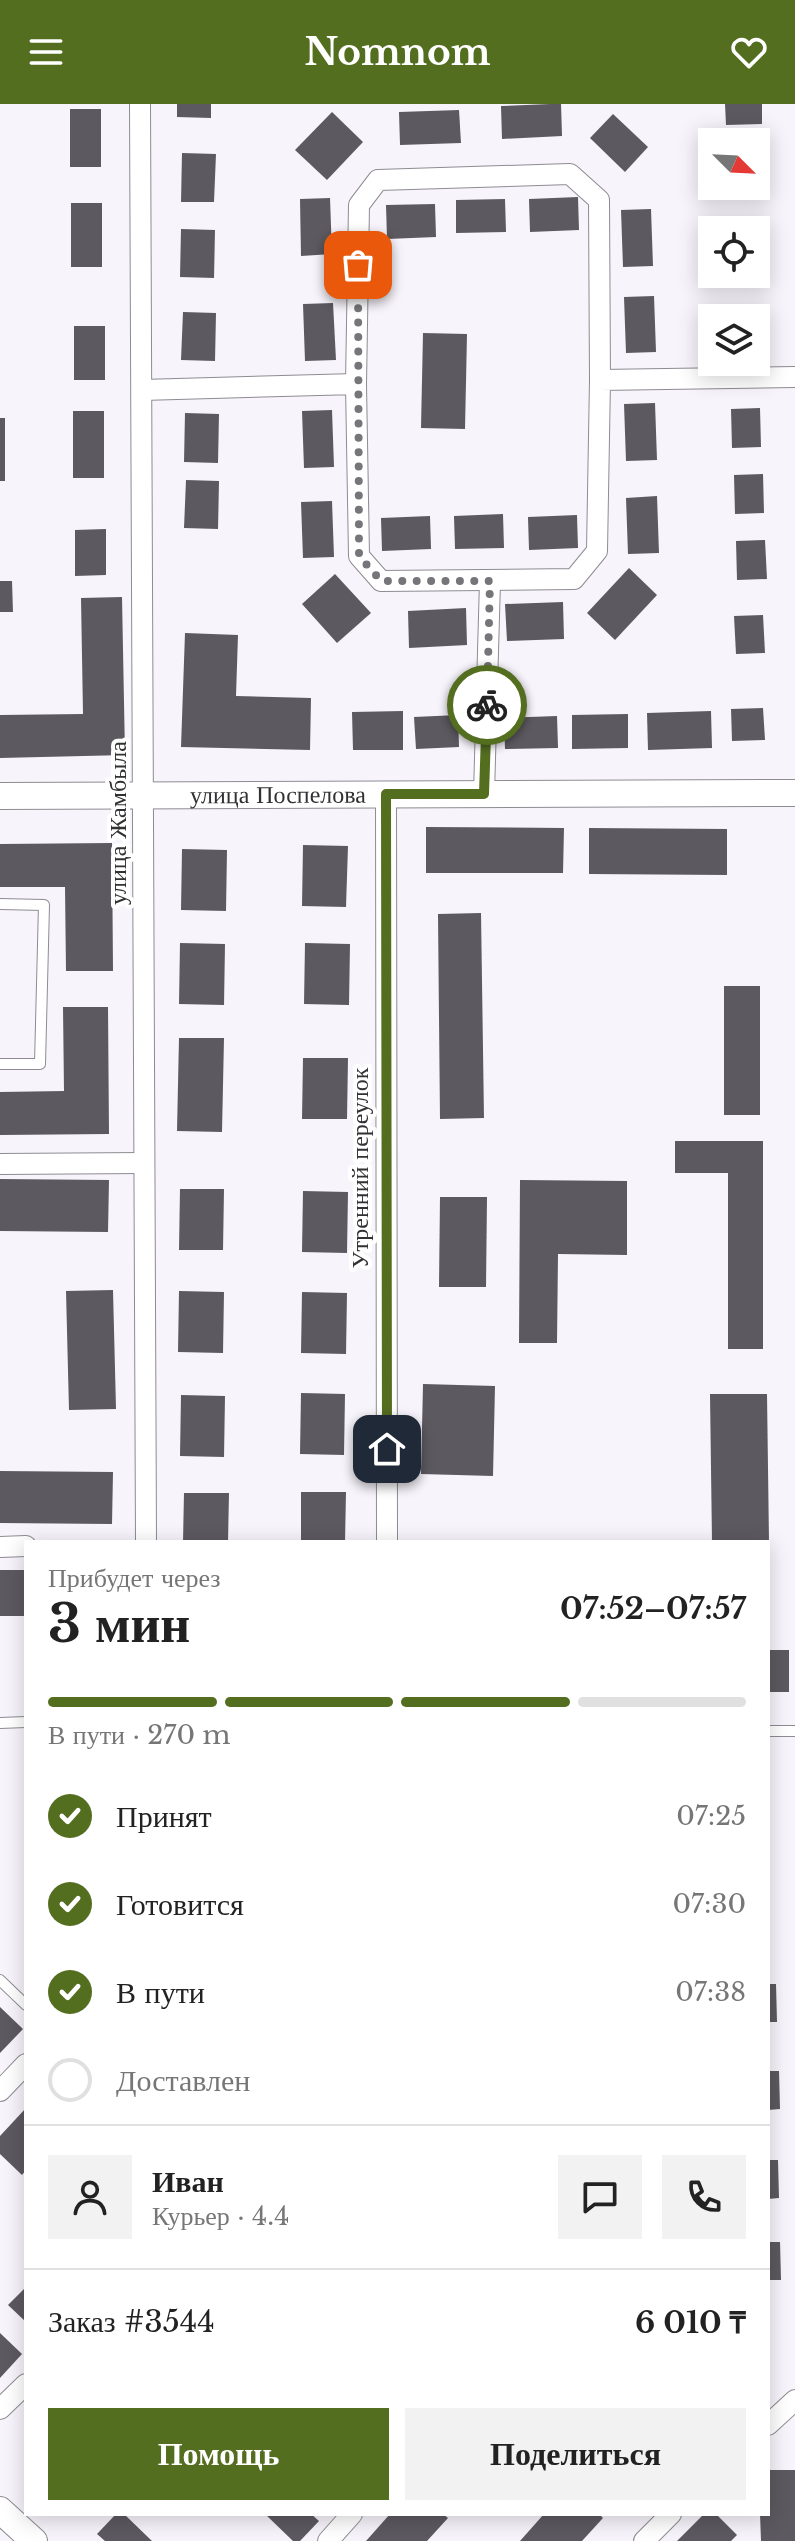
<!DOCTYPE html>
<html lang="ru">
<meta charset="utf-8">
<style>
:root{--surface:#fff;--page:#f2f2f2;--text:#222;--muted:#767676;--line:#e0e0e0;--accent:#546e20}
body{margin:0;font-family:"Libre Baskerville",serif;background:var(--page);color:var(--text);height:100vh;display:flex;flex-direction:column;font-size:30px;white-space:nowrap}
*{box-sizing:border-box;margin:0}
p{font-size:26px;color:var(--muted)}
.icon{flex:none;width:44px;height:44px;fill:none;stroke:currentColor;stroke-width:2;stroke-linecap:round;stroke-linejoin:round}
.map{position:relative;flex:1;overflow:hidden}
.sheet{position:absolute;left:24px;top:1436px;width:746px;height:976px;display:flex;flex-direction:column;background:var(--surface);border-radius:0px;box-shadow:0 4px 20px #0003}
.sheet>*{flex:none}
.needle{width:52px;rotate:114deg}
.buttons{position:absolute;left:698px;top:24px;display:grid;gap:16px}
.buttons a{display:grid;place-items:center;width:72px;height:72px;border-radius:0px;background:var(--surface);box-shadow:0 4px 20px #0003;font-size:40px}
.pin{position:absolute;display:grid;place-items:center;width:68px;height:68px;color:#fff;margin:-34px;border-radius:16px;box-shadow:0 4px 12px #0006}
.courier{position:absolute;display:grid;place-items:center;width:80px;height:80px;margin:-40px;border:6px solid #546e20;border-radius:50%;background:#fff;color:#222;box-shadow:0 2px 10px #0007}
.head em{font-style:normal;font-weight:800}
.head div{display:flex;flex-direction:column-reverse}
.head{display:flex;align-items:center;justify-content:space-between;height:136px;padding:0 24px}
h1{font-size:52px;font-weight:800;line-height:60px}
.bar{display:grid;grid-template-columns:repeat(4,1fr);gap:12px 8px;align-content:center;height:96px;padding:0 24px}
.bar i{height:10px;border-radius:6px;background:var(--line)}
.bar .current{background:var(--accent)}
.bar p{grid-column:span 4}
.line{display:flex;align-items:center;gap:20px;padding:0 24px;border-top:2px solid var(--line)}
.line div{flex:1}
.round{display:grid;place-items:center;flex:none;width:84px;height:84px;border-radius:0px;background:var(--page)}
ol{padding:0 24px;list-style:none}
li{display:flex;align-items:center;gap:24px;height:88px}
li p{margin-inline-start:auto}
li .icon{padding:8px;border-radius:50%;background:var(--accent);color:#fff;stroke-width:4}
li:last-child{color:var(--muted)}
li i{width:44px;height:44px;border:4px solid var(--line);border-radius:50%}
.primary-button{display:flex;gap:16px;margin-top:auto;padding:16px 24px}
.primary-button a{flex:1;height:92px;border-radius:0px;background:var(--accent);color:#fff;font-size:32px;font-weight:800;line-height:92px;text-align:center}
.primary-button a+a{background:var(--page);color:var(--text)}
header{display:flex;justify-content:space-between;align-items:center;height:104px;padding:0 24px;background:var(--accent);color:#fff;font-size:36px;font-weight:800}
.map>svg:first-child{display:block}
.building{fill:#5c5960}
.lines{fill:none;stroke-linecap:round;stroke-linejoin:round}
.service-casing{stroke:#8e8b92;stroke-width:12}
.minor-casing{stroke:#8e8b92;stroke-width:22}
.tertiary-casing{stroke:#8e8b92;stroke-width:28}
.service{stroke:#fff;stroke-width:10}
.minor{stroke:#fff;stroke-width:20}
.tertiary{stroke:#fff;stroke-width:26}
.done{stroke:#767579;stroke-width:8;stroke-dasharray:0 14.4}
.route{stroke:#546e20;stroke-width:10}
.labels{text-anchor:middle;stroke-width:8;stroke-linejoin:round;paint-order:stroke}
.street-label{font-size:24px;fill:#313033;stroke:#fff}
</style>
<header><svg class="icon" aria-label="menu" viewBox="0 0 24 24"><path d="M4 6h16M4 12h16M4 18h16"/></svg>Nomnom<svg class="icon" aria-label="heart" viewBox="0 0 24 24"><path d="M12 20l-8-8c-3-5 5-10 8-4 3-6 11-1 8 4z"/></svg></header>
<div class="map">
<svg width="795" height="2437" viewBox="0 0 795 2437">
<rect width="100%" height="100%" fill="#f7f4fb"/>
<g class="building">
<path d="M177,0H211V14L177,13Z"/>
<path d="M550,0H561L562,32L502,35L501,2Z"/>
<path d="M725,0H762V20L726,21Z"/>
<rect x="70" y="5" width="31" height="58"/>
<path d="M459,6L461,39L400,41L399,8Z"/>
<path d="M332,8L363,38L327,76L295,46Z"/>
<path d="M613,10L648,43L625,68L590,34Z"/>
<path d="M764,32L766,91L730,92L729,82H756V38H728V34Z"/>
<path d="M182,49L216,50L214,98H181Z"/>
<path d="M578,93L579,126L530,128L529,95Z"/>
<path d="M330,94L332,150L301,152L300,95Z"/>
<path d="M505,95L506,128L456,129V96Z"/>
<rect x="71" y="99" width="31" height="64"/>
<path d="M435,100L436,133L387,135L386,101Z"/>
<path d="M651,105L653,162L623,163L621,106Z"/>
<path d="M733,123H761L763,181L727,182L726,170H756V126Z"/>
<path d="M181,125L215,126L214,174L180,173Z"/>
<path d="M654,192L656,248L626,249L624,193Z"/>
<path d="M333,199L336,256L305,257L303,200Z"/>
<path d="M760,207L761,246H756V214H731V208Z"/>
<path d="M183,208L216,209L215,257L181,256Z"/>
<rect x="74" y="222" width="31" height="54"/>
<path d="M423,229L467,230L465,325L421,324Z"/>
<path d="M655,299L657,356L626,357L624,300Z"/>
<path d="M760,304L761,343L732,344L731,305Z"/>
<path d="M332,306L334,363L304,364L302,307Z"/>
<rect x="73" y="307" width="31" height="67"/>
<path d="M185,309L219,310L218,359L184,358Z"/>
<rect x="0" y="314" width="5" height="63"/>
<path d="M763,370L764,409L735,410L734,371Z"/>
<path d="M186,376L219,377L218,425L184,424Z"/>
<path d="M657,392L659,449L628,450L626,394Z"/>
<path d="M332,397L334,453L303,454L301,398Z"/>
<path d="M503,410L504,444L455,445L454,412Z"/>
<path d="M577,411L578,444L529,446L528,413Z"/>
<path d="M430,412L431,445L382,447L381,414Z"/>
<path d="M106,425V471L75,472V426Z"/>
<path d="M765,436L767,475L737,476L736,437Z"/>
<path d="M629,464L657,491L615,536L587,509Z"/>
<path d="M335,470L371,509L337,539L302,500Z"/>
<path d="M0,477H12L13,508H0Z"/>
<path d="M122,493L125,651L0,654V611L83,610L81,494Z"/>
<path d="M563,498L564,535L507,537L505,500Z"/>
<path d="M466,504L467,541L409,544L408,507Z"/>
<path d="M763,511L765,549L736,550L734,512Z"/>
<path d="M185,529L238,531L236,592L311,594L310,646L181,643Z"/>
<path d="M763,604L765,636L732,637L731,605Z"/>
<path d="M403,607V646H353L352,608Z"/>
<path d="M711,607L712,644L648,646L647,609Z"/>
<path d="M628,610V644L572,645V611Z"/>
<path d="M458,611L459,643L416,645L414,613Z"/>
<path d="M557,612L558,644L505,645L504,614Z"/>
<path d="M426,723L564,724L563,769H426Z"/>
<path d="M589,724L727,725V771L589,770Z"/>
<path d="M112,739L113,867H66L65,783H0V740Z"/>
<path d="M303,741L348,742L346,803L302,802Z"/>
<path d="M182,745L227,746L226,807L181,806Z"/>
<path d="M481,809L484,1014L440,1015L438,810Z"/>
<path d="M180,839L225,840L224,901L179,900Z"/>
<path d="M305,839L350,840L349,901L304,900Z"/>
<rect x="724" y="882" width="36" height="129"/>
<path d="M63,903H108L109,1030L0,1031V988L64,987Z"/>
<path d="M179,934H224L222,1028L177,1027Z"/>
<path d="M303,954H348L347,1015H302Z"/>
<path d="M675,1037H763V1245H728V1069H675Z"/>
<path d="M0,1075L109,1076L108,1128L0,1127Z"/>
<path d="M520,1076L627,1077V1151L558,1150L557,1239H519Z"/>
<path d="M180,1085H224L223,1146H179Z"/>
<path d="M303,1087L348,1088L347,1149L302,1148Z"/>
<path d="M440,1093H487L486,1183H439Z"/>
<path d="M113,1186L116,1305L69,1306L66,1187Z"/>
<path d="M179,1187L224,1188L223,1249L178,1248Z"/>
<path d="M302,1188L347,1189L346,1250L301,1249Z"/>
<path d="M423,1280L495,1282L493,1372L421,1370Z"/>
<path d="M301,1289L345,1290L344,1351L300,1350Z"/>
<path d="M710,1290H767L769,1438H712Z"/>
<path d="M181,1291L225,1292L224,1353L180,1352Z"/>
<path d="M0,1367L113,1368L112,1420L0,1419Z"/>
<path d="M301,1388H346L345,1438H301Z"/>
<path d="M184,1389H229L228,1438H183Z"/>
<rect x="0" y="1466" width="26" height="46"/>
<rect x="768" y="1546" width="21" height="42"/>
<path d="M768,1880H776L777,1918H768Z"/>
<path d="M0,1903L23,1925L0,1949Z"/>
<path d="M768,1967H779L780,2005L768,2006Z"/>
<path d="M26,2004V2066L22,2071L0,2050V2032Z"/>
<path d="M768,2056H778L779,2094L768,2095Z"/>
<path d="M768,2138H780L781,2176H768Z"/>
<path d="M26,2183V2218L8,2201Z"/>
<path d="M0,2229L22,2250L0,2274Z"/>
<path d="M768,2366H795V2437H761L760,2410H768Z"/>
<path d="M116,2410H124L152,2437H105L97,2430Z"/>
<path d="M265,2410H311L319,2417L300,2437H293Z"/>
<path d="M390,2410H443L448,2414L427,2437H366Z"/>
<path d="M544,2410H599L603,2414L582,2437H520Z"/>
<path d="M704,2410H716L737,2431L731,2437H677Z"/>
</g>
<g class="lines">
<g class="service-casing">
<g id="service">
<path d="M0,800L44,801L40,960H0"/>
<path d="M0,1619L26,1618"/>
<path d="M768,1627H795"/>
<path d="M0,1876L26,1901"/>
</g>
</g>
<g class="minor-casing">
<g id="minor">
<path d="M140,0L146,1438"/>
<path d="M356,280L359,101L378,76L570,70L599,96L600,276"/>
<path d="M142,286L356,280L359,452L381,477L574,475L597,447L600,276L795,273"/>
<path d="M386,690L387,1438"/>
<path d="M484,690L490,477"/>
<path d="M0,1060L143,1059"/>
<path d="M0,1443L26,1442"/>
<path d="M0,1987L26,1960"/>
<path d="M0,2305L26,2280"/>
<path d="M768,2321L795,2296"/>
<path d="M328,2437L352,2410"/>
<path d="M644,2437L671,2410"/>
</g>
</g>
<g class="tertiary-casing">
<g id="tertiary">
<path id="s1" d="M0,692L795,689"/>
<path d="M0,2406L34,2437"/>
</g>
</g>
<use href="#service" class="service"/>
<use href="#minor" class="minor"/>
<use href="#tertiary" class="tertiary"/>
</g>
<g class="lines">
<path class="done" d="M358,161L359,452L381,477H490L487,601"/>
<path class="route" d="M387,1345L386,690H484L487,601"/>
</g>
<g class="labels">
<g class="street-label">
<text dy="8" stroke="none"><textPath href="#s1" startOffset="278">улица Поспелова</textPath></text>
<text transform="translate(118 719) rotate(-90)" y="8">улица Жамбыла</text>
<text transform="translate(360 1064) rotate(-90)" y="8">Утренний переулок</text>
</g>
</g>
</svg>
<div class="buttons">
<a><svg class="needle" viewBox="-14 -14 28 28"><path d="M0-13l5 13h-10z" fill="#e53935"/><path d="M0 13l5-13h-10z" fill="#767676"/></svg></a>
<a><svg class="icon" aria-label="locate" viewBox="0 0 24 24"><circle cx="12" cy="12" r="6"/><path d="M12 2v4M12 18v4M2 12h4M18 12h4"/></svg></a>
<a><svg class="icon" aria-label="layers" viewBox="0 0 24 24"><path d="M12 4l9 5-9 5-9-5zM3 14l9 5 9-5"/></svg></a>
</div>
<div class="pin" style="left:358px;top:161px;background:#ea580c"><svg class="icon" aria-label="bag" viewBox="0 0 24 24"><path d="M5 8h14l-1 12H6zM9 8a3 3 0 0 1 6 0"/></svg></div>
<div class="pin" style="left:387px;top:1345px;background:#1f2937"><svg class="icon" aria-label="home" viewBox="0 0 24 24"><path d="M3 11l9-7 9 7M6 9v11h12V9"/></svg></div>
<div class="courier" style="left:487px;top:601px"><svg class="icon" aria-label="bike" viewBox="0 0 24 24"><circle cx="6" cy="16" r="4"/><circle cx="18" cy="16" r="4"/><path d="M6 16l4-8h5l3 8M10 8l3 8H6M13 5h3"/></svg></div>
<section class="sheet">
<div class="head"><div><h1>3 мин</h1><p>Прибудет через</p></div><em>07:52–07:57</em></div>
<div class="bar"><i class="current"></i><i class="current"></i><i class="current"></i><i></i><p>В пути · 270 m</p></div>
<ol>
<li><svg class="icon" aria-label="check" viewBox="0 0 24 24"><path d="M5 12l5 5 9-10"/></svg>Принят<p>07:25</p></li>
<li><svg class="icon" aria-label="check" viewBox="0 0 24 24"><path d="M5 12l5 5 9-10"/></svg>Готовится<p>07:30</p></li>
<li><svg class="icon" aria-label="check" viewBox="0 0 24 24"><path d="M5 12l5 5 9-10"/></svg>В пути<p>07:38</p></li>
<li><i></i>Доставлен</li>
</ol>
<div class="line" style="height:144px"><a class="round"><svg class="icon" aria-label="person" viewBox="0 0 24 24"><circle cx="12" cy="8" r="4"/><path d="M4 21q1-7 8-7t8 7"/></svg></a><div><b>Иван</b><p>Курьер · 4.4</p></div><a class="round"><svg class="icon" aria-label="chat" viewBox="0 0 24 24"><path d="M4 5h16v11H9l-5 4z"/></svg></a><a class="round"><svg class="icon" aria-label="phone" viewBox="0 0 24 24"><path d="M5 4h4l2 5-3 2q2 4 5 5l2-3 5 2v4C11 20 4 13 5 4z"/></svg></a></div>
<div class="line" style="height:104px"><div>Заказ #3544</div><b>6 010 ₸</b></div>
<div class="primary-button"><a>Помощь</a><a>Поделиться</a></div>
</section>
</div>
